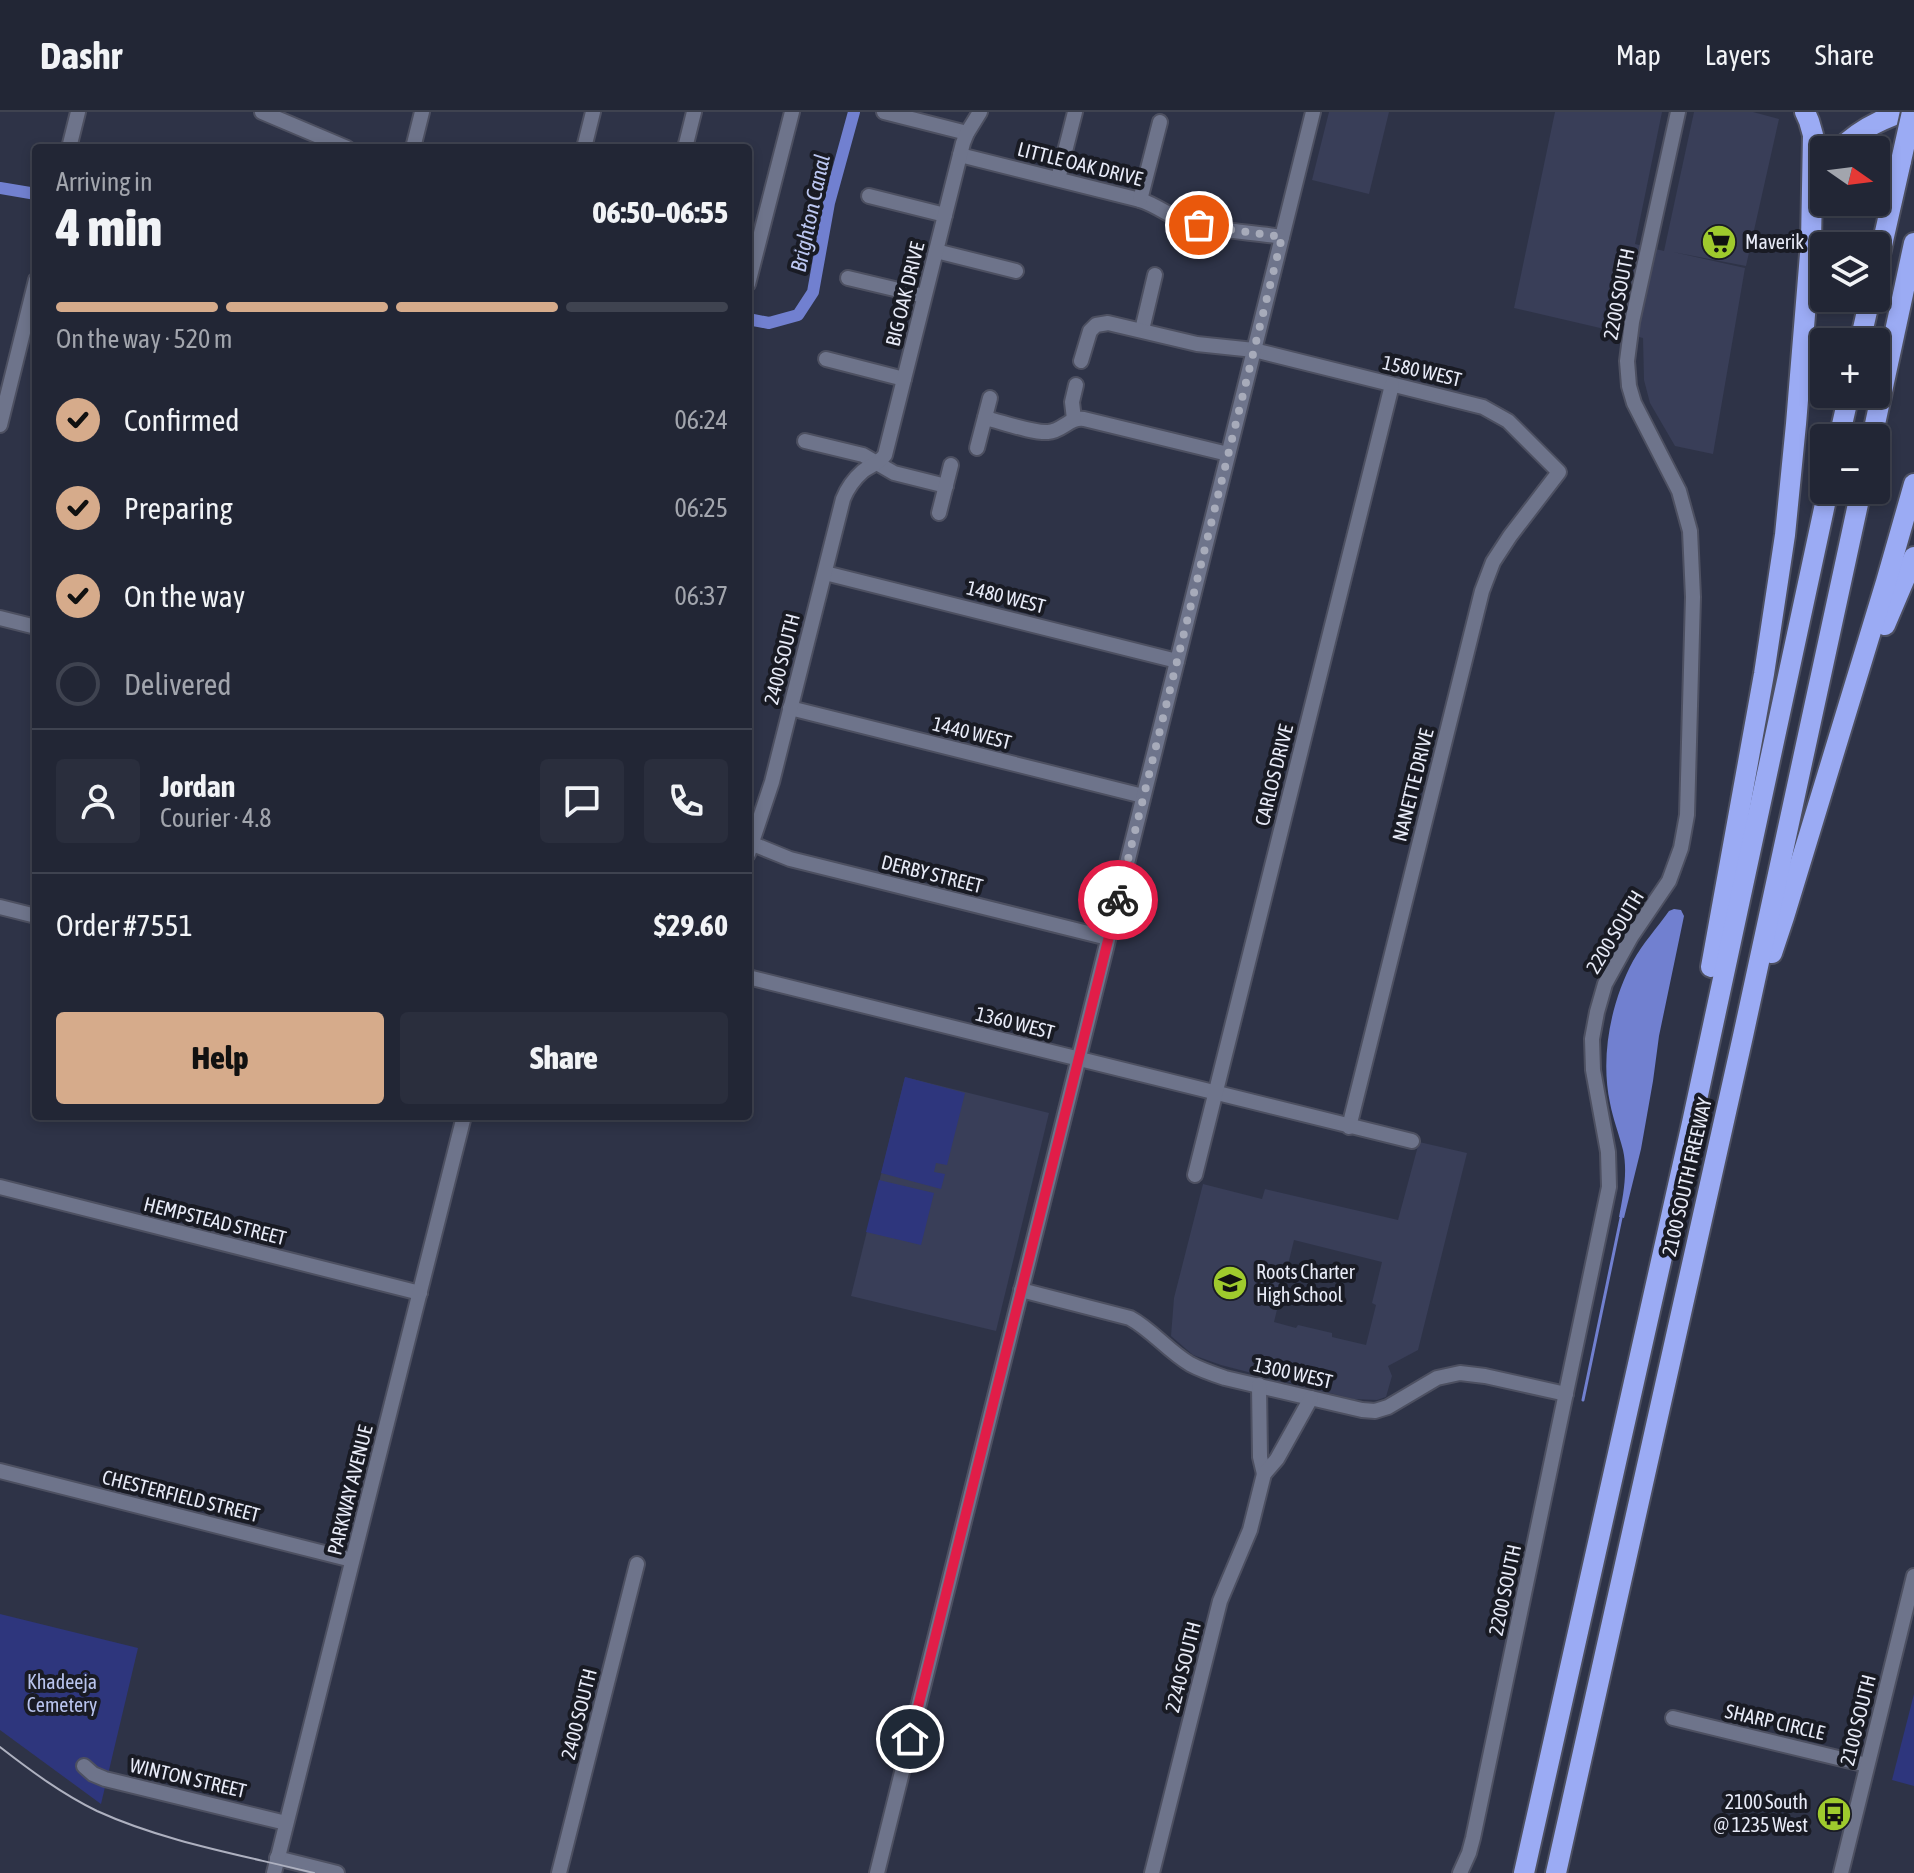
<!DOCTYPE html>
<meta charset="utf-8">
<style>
:root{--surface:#222635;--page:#2a2e3d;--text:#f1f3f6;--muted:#a2a5ad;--line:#3f4350;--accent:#d6ab8b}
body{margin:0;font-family:"Asap Condensed",sans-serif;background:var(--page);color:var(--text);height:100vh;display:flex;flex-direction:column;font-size:30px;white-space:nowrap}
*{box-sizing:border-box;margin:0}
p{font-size:26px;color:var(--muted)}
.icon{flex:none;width:44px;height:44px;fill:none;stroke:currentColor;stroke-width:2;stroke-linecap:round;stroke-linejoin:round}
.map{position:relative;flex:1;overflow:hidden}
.panel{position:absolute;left:32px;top:32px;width:720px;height:976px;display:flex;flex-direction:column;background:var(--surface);border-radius:8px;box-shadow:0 4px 12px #0003,0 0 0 2px var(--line)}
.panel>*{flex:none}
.needle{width:52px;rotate:104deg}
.fabs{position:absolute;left:1810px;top:24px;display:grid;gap:16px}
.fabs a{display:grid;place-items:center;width:80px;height:80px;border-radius:8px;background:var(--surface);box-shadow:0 4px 12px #0003,0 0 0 2px var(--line);font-size:40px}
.pin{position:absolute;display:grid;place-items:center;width:68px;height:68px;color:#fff;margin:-34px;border:4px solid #fff;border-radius:50%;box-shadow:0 2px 8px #0007}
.courier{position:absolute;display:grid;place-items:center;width:80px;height:80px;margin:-40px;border:6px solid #e11d48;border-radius:50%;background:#fff;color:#222;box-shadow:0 2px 10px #0007}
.summary em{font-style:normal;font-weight:800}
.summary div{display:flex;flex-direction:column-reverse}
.summary{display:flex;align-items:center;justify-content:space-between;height:136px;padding:0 24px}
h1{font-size:52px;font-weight:800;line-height:60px}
.bar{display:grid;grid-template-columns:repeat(4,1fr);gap:12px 8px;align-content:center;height:96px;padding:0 24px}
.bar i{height:10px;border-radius:6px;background:var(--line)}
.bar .selected{background:var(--accent)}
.bar p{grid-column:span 4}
.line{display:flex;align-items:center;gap:20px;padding:0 24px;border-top:2px solid var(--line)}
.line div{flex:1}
.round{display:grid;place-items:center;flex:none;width:84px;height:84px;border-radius:8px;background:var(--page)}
ol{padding:0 24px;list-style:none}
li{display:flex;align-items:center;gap:24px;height:88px}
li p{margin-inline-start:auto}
li .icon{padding:8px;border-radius:50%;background:var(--accent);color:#111;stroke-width:4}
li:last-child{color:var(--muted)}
li i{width:44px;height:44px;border:4px solid var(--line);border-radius:50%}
.cta{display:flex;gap:16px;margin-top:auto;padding:16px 24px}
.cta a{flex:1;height:92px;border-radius:8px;background:var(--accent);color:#111;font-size:32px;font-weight:800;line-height:92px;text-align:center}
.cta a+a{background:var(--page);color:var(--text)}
header{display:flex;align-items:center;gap:48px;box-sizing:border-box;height:112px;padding:0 40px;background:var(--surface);border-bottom:2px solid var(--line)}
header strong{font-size:38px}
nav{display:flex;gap:44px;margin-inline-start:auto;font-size:28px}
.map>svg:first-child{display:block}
.built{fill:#393e58;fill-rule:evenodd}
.green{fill:#2e367d}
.water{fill:#7180d0}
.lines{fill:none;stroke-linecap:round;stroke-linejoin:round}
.stream{stroke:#7180d0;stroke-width:3}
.canal{stroke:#7180d0;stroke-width:12}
.minor-casing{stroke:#4d5061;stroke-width:18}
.highway-casing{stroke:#4d5061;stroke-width:24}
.minor{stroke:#6e748b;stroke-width:14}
.highway{stroke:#9babf4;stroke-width:20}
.tram{stroke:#aeb1c0;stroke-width:2}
.highway-bridge-casing{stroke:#4d5061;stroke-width:24;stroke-linecap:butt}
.highway-bridge{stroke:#9babf4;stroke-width:20}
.done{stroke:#a7abba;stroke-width:8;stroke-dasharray:0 14.4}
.route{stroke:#e11d48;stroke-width:10}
.labels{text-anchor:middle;stroke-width:8;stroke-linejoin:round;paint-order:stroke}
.street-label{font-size:20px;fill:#e8ebf8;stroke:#191b24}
.poi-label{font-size:20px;fill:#e8ebf8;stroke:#191b24;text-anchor:start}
.park-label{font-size:20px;fill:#b9c4ee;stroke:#191b24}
.water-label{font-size:22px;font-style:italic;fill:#bcc7f1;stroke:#191b24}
</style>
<header>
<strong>Dashr</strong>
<nav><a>Map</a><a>Layers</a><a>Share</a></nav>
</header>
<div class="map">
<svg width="1914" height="1761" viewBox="0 0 1914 1761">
<rect width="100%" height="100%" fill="#2e3347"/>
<g class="built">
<path d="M1329,0H1389L1369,82L1312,68Z"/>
<path d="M1555,0H1662L1635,132L1664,139L1694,0H1753L1779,7L1746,154L1673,140L1745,156L1713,342L1675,334L1650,291L1644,268L1643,226L1514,196Z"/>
<path d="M905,965L1049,1001L996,1219L851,1184Z"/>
<path d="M1419,1030L1467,1041L1418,1238L1388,1254L1392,1264L1386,1285L1377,1288L1353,1287L1221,1253L1193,1243L1171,1224L1174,1186L1203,1072L1262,1087L1265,1077L1398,1108ZM1294,1128L1382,1150L1372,1191L1376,1193L1366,1233L1332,1225V1221L1298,1213L1296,1216L1274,1210Z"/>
</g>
<g class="green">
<path d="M905,965L965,981L947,1053L936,1051L934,1060L945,1062L941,1077L881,1061Z"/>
<path d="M879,1068L934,1081L921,1133L866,1120Z"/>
<path d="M0,1502L138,1536L101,1692L0,1618Z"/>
<path d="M1914,1582V1674L1892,1668Z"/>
</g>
<path class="water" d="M1674,797L1681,798L1684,804L1659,924L1653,969L1641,1037L1624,1106L1619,1105C1623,1084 1628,1060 1623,1038C1619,1022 1613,1007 1610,991C1600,944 1611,890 1633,849C1643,831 1657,816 1669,799Z"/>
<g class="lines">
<path class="stream" d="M1583,1288L1621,1106"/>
<g class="canal">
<path d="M0,76L36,82"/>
<path d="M748,207L769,211L798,203L813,180L829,91L854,0"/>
</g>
<g class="minor-casing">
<g id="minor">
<path d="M262,0L347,36"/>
<path d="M884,0L967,21"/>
<path d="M69,36L78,0"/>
<path d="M413,36L422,0"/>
<path d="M584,36L593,0"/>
<path d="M685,36L694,0"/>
<path d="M960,43L1140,88C1157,93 1170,105 1186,110C1215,119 1252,120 1282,125"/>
<path d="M1058,67L1075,0"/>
<path d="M869,84L945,103"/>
<path d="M1140,88L1160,10"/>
<path d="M936,139L1016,159"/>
<path d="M848,166L924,184"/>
<path d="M748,172L792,0"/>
<path d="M1142,218L1155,163"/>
<path d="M826,247L904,267"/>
<path d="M1081,249L1090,219L1096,213L1108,211L1197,232L1254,238L1483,295L1508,309L1559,360L1510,424L1493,450L1482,479L1349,1015"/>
<path d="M985,306C1002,310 1032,321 1048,320C1063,319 1069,305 1084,307L1228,342"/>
<path d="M1074,307L1072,290L1076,273"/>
<path d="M0,313L36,168"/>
<path d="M805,329L863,343L894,361L946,374"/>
<path d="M977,336L990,286"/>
<path d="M939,401L951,353"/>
<path d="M825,461L1177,549"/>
<path d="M0,506L36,515"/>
<path d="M790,596L1143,684"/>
<path d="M748,730L790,747L1108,826"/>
<path d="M748,742L772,670L843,387C847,377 855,366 863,359C871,353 878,352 885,343L963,31L967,21L980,0"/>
<path d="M0,795L36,804"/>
<path d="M748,865L1412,1029"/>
<path d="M1195,1063L1392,273"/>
<path d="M0,1075L420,1181"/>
<path d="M1021,1178L1130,1206C1152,1218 1168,1239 1190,1252C1201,1258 1213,1262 1225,1266L1362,1298L1375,1299L1388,1295L1437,1266L1460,1261L1485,1264L1566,1282"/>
<path d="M1259,1273L1260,1345L1264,1362"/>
<path d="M0,1359L352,1448"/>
<path d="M1673,1606L1867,1653"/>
<path d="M84,1654L93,1662L105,1667L286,1711"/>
<path d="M277,1746L337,1761"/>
<path d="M274,1761L464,1004"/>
<path d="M559,1761L637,1452"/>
<path d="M877,1761L1313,0"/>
<path d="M1152,1761L1220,1489L1250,1418L1264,1362L1277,1347L1311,1286"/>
<path d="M1460,1761L1469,1741L1473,1726L1609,1075L1608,1040L1593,958L1592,927L1597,900L1605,872L1631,825L1669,769L1681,736L1687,703L1693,485L1690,419L1679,379L1634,291L1629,274L1627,249L1632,210L1678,0"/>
<path d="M1841,1761L1914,1464"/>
</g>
</g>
<g class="highway-casing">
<g id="highway">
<path d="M1839,38C1857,19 1879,8 1903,0"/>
<path d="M1876,160L1901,49"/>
<path d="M1860,230L1870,186"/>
<path d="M1839,326L1849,282"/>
<path d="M1872,326L1914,131"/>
<path d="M1885,513L1914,445"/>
<path d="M1772,841L1784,805L1886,470L1914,372"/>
<path d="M1711,855L1764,562L1785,423L1796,312L1811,130L1813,23L1809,9L1805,0"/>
<path d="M1524,1761L1692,1011L1828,378"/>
<path d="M1556,1761L1743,924L1861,378"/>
</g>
</g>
<use href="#minor" class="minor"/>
<use href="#highway" class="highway"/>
<path class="tram" d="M0,1635C31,1659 62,1682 97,1699C165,1730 242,1743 314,1761"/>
<g class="highway-bridge-casing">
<path id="highway-bridge" d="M1901,49L1912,0"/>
</g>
<use href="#highway-bridge" class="highway-bridge"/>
</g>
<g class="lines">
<path class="done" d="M1118,788L1282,125L1199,113"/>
<path class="route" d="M910,1627L1118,788"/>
</g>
<defs>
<g id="supermarket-disc" transform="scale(1.8)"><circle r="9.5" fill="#9fca2d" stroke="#191b24"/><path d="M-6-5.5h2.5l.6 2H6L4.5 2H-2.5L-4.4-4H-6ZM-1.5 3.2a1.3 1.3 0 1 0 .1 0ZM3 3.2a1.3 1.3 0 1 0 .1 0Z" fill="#111"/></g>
<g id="school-disc" transform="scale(1.8)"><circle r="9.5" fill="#9fca2d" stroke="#191b24"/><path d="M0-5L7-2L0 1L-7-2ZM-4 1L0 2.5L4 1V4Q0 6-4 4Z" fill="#111"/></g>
<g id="bus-disc" transform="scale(1.8)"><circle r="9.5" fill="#9fca2d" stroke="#191b24"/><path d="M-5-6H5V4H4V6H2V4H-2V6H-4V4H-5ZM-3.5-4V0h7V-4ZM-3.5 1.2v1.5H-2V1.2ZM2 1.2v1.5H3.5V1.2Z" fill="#111"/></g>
</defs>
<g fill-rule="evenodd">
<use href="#supermarket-disc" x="1719" y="130"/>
<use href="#school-disc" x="1230" y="1171"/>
<use href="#bus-disc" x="1834" y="1702"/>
</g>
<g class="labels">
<g class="street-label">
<text transform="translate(1080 52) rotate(14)" y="7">LITTLE OAK DRIVE</text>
<text transform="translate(905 182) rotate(-76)" y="7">BIG OAK DRIVE</text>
<text transform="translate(1619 182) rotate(-79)" y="7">2200 SOUTH</text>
<text transform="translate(1422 259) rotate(13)" y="7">1580 WEST</text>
<text transform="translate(1006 485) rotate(14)" y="7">1480 WEST</text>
<text transform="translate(782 547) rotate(-76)" y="7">2400 SOUTH</text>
<text transform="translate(972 621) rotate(14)" y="7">1440 WEST</text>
<text transform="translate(1274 663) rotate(-76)" y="7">CARLOS DRIVE</text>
<text transform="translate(1413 673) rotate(-76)" y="7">NANETTE DRIVE</text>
<text transform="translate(932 762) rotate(14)" y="7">DERBY STREET</text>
<text transform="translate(1615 820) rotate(-59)" y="7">2200 SOUTH</text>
<text transform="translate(1015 911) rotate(14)" y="7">1360 WEST</text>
<text transform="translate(1687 1065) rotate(-77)" y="7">2100 SOUTH FREEWAY</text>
<text transform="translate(215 1109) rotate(14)" y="7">HEMPSTEAD STREET</text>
<text transform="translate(1293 1261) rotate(13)" y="7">1300 WEST</text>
<text transform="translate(350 1378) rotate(-76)" y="7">PARKWAY AVENUE</text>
<text transform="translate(181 1384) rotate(14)" y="7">CHESTERFIELD STREET</text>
<text transform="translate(1505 1478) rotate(-78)" y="7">2200 SOUTH</text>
<text transform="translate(1183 1555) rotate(-76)" y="7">2240 SOUTH</text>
<text transform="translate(579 1602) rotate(-76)" y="7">2400 SOUTH</text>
<text transform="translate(1858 1608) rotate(-76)" y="7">2100 SOUTH</text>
<text transform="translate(1775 1610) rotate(13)" y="7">SHARP CIRCLE</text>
<text transform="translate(188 1666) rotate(13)" y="7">WINTON STREET</text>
</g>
<g class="poi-label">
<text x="1745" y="137">Maverik</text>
<text x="1256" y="1167">Roots Charter<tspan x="1256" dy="23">High School</tspan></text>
<text x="1808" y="1697" text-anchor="end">2100 South<tspan x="1808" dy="23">@ 1235 West</tspan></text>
</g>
<g class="park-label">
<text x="62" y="1577">Khadeeja<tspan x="62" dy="23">Cemetery</tspan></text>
</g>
<g class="water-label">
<text transform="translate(810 101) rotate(-78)" y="8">Brighton Canal</text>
</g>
</g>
</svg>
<div class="fabs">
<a><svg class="needle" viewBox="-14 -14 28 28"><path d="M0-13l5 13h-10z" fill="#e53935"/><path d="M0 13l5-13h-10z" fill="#a2a5ad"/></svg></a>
<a><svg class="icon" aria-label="layers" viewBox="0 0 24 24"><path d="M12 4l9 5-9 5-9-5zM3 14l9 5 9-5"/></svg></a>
<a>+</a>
<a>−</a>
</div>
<div class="pin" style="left:1199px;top:113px;background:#ea580c"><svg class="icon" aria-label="bag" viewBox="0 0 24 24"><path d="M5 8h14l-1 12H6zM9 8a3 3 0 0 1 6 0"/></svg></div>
<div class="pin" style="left:910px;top:1627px;background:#1f2937"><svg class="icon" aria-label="home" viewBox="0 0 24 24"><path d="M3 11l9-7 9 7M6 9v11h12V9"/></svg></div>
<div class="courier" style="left:1118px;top:788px"><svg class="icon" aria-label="bike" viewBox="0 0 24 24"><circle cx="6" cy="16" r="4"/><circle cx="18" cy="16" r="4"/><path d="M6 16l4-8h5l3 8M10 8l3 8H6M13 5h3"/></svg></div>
<section class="panel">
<div class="summary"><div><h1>4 min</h1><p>Arriving in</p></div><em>06:50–06:55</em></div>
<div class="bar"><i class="selected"></i><i class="selected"></i><i class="selected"></i><i></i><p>On the way · 520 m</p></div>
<ol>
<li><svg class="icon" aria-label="check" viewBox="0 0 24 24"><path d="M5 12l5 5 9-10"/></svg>Confirmed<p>06:24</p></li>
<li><svg class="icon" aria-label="check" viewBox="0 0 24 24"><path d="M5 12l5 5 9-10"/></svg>Preparing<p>06:25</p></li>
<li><svg class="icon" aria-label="check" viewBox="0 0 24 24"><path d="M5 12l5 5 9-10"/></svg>On the way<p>06:37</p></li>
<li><i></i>Delivered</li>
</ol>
<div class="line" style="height:144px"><a class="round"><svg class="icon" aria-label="person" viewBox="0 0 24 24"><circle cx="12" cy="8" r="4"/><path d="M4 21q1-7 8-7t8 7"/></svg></a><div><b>Jordan</b><p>Courier · 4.8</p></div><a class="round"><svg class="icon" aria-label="chat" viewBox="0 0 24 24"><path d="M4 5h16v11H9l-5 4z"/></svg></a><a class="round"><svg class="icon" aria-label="phone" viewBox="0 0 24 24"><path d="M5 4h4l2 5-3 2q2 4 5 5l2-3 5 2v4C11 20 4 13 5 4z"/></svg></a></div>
<div class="line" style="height:104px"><div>Order #7551</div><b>$29.60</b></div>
<div class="cta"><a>Help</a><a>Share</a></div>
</section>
</div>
